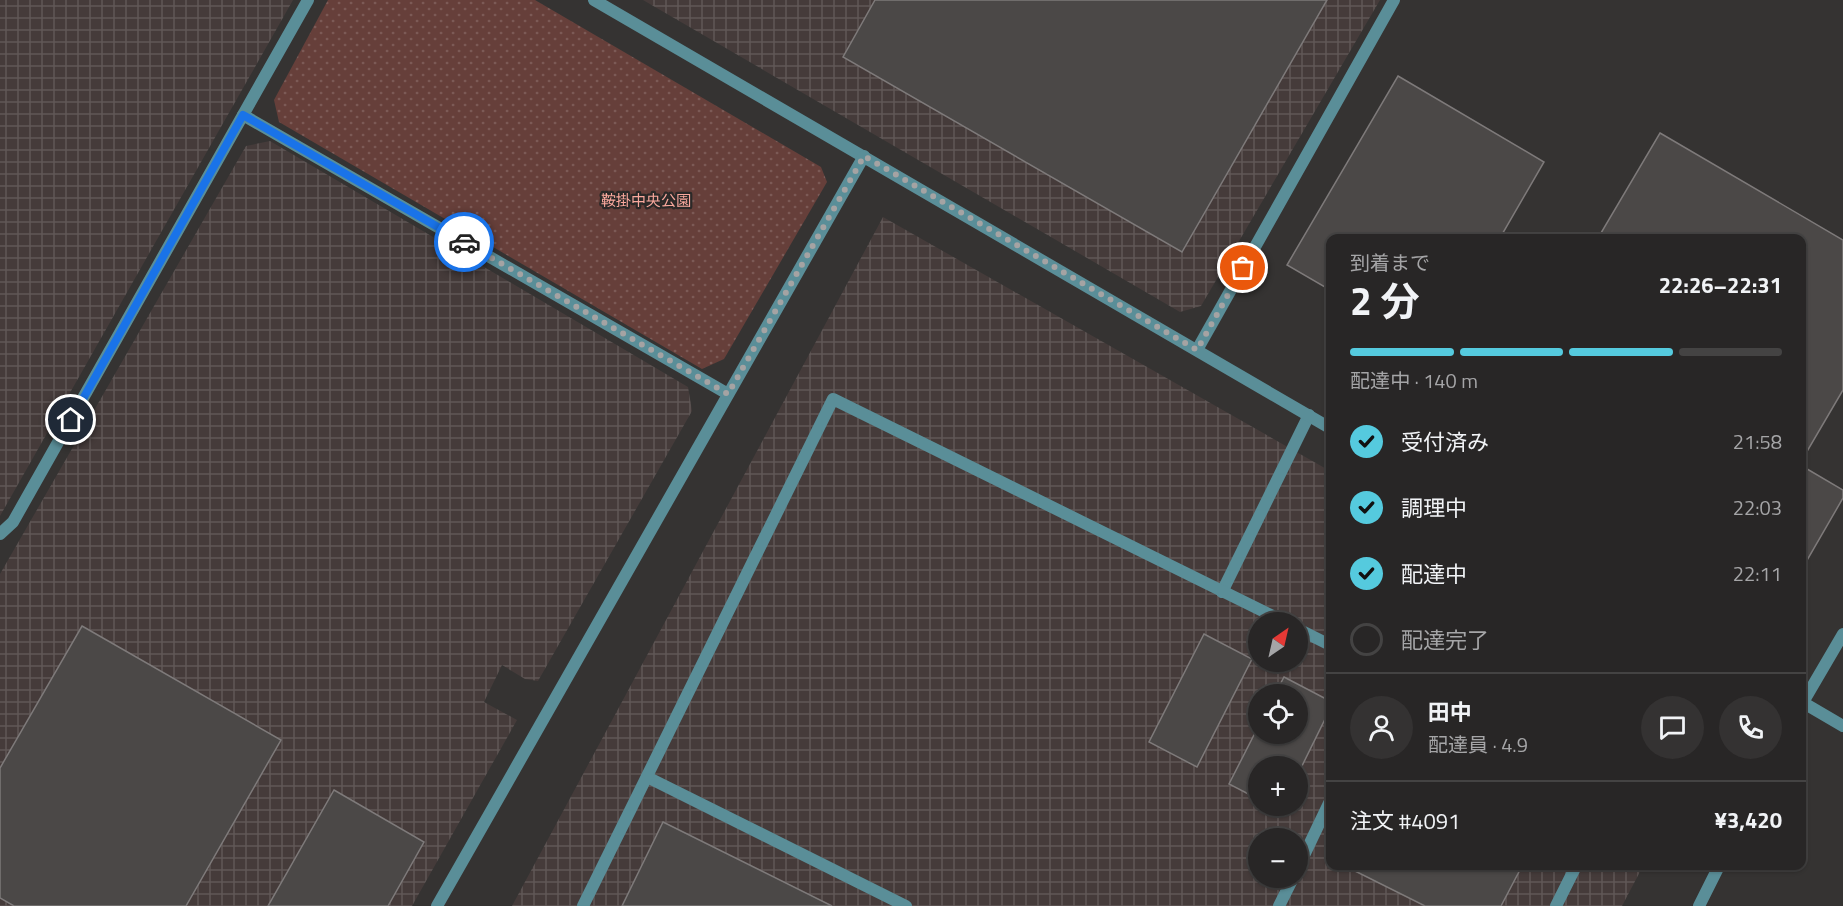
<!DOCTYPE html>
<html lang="ja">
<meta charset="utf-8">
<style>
:root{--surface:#282626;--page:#343232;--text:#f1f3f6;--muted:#a5a5a7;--line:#444343;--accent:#55cade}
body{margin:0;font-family:"Titillium Web","Noto Sans JP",sans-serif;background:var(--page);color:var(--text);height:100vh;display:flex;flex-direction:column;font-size:22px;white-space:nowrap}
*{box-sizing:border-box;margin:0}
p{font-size:20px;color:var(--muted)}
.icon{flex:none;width:33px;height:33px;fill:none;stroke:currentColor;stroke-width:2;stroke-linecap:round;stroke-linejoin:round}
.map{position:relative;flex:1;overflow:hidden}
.side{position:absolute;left:1326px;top:234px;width:480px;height:636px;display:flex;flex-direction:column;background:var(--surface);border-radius:12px;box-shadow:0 2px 4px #0004,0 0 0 2px var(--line)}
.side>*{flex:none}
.needle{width:39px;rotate:34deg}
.tools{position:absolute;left:1248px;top:612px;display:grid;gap:12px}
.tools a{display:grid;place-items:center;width:60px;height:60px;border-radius:50%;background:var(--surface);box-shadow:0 2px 4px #0004,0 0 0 2px var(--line);font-size:30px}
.pin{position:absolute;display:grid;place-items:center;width:51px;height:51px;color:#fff;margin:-26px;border:3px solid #fff;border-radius:50%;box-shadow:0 2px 6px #0007}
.courier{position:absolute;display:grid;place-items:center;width:60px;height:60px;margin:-30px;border:4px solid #1a73e8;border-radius:50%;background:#fff;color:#222;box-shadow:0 2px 8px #0007}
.head em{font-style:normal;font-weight:700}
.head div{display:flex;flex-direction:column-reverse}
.head{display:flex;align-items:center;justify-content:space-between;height:102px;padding:0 24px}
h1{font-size:39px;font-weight:700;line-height:45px}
.bar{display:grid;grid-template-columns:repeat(4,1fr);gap:9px 6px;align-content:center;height:72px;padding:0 24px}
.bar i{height:8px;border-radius:4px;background:var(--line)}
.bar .active{background:var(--accent)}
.bar p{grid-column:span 4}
.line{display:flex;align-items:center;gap:15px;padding:0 24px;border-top:2px solid var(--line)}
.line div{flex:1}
.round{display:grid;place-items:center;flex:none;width:63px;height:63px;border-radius:32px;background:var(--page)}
ol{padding:0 24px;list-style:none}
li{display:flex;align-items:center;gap:18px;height:66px}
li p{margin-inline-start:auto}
li .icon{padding:6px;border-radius:50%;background:var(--accent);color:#111;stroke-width:4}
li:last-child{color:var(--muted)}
li i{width:33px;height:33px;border:3px solid var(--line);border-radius:50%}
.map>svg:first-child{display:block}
.industrial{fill:url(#industrial-grid);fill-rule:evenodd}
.park{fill:url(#park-dots)}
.building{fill:#4b4847;stroke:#7e7a7a;stroke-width:1.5}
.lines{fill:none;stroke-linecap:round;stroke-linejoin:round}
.service{stroke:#5a8e98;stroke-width:12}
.minor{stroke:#5a8e98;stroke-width:12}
.tertiary{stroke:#5a8e98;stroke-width:12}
.done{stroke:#a5a3a3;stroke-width:6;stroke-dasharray:0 10.8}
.route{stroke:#1a73e8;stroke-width:8}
.labels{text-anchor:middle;stroke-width:4.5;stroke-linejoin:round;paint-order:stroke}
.park-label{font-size:15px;fill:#f9a89d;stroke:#2b2928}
</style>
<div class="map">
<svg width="1843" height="906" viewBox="0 0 1843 906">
<defs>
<pattern id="industrial-grid" width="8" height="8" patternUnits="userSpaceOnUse" patternTransform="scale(1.5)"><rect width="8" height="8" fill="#453b3a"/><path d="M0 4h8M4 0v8" fill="none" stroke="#605756"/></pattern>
<pattern id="park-dots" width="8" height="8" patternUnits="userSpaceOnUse" patternTransform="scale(1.5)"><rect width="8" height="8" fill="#663f3a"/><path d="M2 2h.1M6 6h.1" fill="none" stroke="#7c5a56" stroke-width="1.8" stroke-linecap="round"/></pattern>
</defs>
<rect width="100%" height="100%" fill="#353332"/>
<g class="industrial">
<path d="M0,0H293L0,516Z"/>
<path d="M643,0H1380L1201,306L1180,312Z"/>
<path d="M270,141L688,387L692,411L538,681L525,679L502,665L484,702L517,720L412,906H0V574L246,146Z"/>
<path d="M883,217L1330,471V866H1643L1622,906H512ZM1258,622H1298V662H1258ZM1258,694H1298V734H1258ZM1258,766H1298V806H1258ZM1258,838H1298V878H1258Z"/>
</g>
<path class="park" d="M328,0H535L821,167L827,182L724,359L702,369L279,122L274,100Z"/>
<g class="building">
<path d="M875,0H1327L1182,252L843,57Z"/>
<path d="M1398,76L1544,162L1500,238H1330V290L1287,265Z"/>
<path d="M1660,133L1843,240V390L1802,460V238H1598Z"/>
<path d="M1802,466L1843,490V498L1802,569Z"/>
<path d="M82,626L281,740L186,906H14L0,898V768Z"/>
<path d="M1204,634L1252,659L1197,767L1149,742Z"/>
<path d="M1284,677L1330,701V709L1298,774V766H1258V799L1229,784L1258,727V734H1298V694H1275Z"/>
<path d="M334,790L424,842L388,906H268Z"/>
<path d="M663,822L832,906H622Z"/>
<path d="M1345,866H1522L1501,906H1425Z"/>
</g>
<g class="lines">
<g class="service">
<path d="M1222,592L1309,415"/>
<path d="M1298,629L1330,645"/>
<path d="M647,777L906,906"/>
<path d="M1298,868L1330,801"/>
<path d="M583,906L833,399L1285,622"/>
<path d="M1279,906L1293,878"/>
<path d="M1556,906L1576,866"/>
</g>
<g class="minor">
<path d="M243,115L728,394"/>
<path d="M1197,350L1394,0"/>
<path d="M0,534L13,522L308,0"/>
</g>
<g class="tertiary">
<path d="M594,0L1330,428"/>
<path d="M1802,702L1843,726"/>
<path d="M1802,704L1843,634"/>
<path d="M437,906L864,156"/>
<path d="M1699,906L1719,866"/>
</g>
</g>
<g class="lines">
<path class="done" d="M464,242L728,394L864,156L1197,350L1243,268"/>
<path class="route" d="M71,420L243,115L464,242"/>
</g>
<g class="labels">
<g class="park-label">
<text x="646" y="206">鞍掛中央公園</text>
</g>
</g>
</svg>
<div class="tools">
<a><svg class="needle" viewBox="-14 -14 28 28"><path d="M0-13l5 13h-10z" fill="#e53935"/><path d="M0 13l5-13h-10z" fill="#a5a5a7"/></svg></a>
<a><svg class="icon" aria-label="locate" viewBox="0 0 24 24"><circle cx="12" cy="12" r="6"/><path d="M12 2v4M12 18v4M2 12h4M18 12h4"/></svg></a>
<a>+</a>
<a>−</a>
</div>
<div class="pin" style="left:1243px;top:268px;background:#ea580c"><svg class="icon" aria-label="bag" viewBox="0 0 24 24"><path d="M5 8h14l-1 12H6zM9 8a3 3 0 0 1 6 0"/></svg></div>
<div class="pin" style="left:71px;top:420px;background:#1f2937"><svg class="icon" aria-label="home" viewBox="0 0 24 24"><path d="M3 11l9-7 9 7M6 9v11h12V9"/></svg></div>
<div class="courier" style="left:464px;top:242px"><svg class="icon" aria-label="car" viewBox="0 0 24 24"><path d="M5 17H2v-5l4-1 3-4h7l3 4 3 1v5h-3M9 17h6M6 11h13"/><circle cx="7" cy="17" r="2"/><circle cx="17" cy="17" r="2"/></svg></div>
<section class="side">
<div class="head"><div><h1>2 分</h1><p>到着まで</p></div><em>22:26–22:31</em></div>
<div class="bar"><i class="active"></i><i class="active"></i><i class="active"></i><i></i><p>配達中 · 140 m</p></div>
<ol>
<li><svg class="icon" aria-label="check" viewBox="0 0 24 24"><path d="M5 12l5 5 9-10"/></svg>受付済み<p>21:58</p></li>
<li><svg class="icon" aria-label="check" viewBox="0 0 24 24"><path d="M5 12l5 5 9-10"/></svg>調理中<p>22:03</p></li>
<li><svg class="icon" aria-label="check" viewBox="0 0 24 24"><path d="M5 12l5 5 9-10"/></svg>配達中<p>22:11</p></li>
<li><i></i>配達完了</li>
</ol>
<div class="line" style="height:108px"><a class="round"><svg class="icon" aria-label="person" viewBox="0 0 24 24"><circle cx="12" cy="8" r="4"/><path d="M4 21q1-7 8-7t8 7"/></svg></a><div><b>田中</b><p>配達員 · 4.9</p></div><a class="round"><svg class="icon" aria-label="chat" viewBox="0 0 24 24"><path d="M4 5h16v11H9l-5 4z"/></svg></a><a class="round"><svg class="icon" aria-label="phone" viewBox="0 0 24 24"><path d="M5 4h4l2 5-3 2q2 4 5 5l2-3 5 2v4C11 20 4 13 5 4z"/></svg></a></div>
<div class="line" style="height:78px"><div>注文 #4091</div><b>¥3,420</b></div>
</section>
</div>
